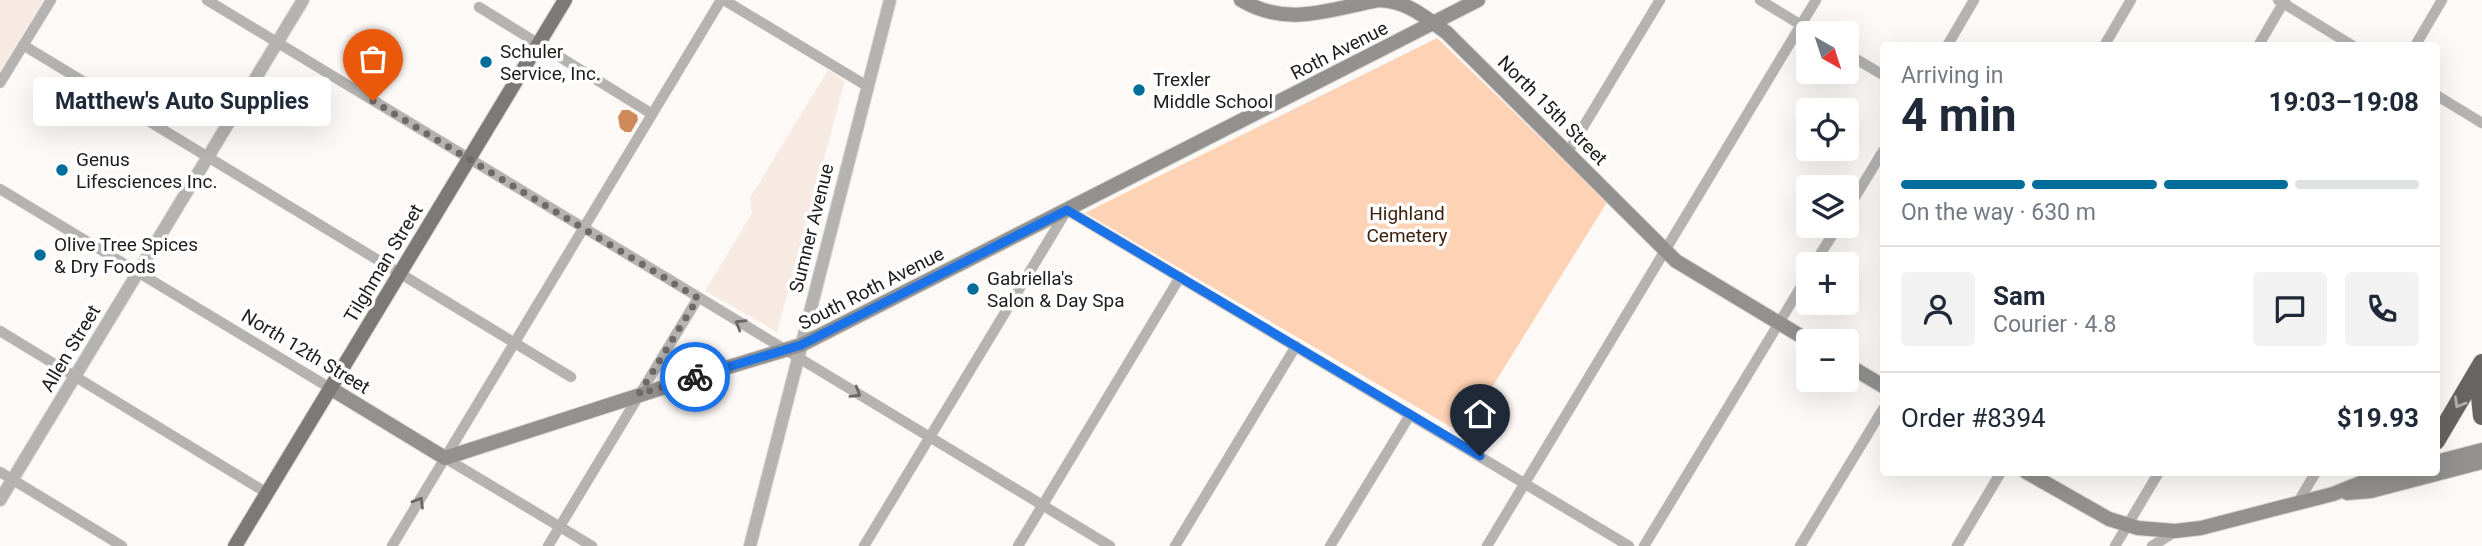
<!DOCTYPE html>
<meta charset="utf-8">
<style>
:root{--surface:#fff;--page:#f2f2f3;--text:#1f2937;--muted:#747a83;--line:#e0e1e3;--accent:#006d9a}
body{margin:0;font-family:Roboto,sans-serif;background:var(--page);color:var(--text);height:100vh;display:flex;flex-direction:column;font-size:26px;white-space:nowrap}
*{box-sizing:border-box;margin:0}
p{font-size:23px;color:var(--muted)}
.icon{flex:none;width:38px;height:38px;fill:none;stroke:currentColor;stroke-width:2;stroke-linecap:round;stroke-linejoin:round}
.map{position:relative;flex:1;overflow:hidden}
.details{position:absolute;left:1880px;top:42px;width:560px;height:434px;display:flex;flex-direction:column;background:var(--surface);border-radius:7px;box-shadow:0 7px 28px #0002}
.details>*{flex:none}
.needle{width:46px;rotate:141deg}
.buttons{position:absolute;left:1796px;top:21px;display:grid;gap:14px}
.buttons a{display:grid;place-items:center;width:63px;height:63px;border-radius:7px;background:var(--surface);box-shadow:0 7px 28px #0002;font-size:35px}
.pin{position:absolute;display:grid;place-items:center;width:60px;height:60px;color:#fff;margin:-72px -30px;border-radius:50% 50% 50% 0;rotate:-45deg;box-shadow:0 0 7px #0007}
.pin .icon{rotate:45deg}
.courier{position:absolute;display:grid;place-items:center;width:70px;height:70px;margin:-35px;border:5px solid #1a73e8;border-radius:50%;background:#fff;color:#222;box-shadow:0 2px 9px #0007}
.bubble{position:absolute;height:49px;border-radius:7px;background:var(--surface);box-shadow:0 7px 28px #0002;font-size:23px;font-weight:700;line-height:49px;text-align:center}
.headline em{font-style:normal;font-weight:700}
.headline div{display:flex;flex-direction:column-reverse}
.headline{display:flex;align-items:center;justify-content:space-between;height:119px;padding:0 21px}
h1{font-size:46px;font-weight:700;line-height:52px}
.bar{display:grid;grid-template-columns:repeat(4,1fr);gap:10px 7px;align-content:center;height:84px;padding:0 21px}
.bar i{height:9px;border-radius:5px;background:var(--line)}
.bar .on{background:var(--accent)}
.bar p{grid-column:span 4}
.line{display:flex;align-items:center;gap:18px;padding:0 21px;border-top:2px solid var(--line)}
.line div{flex:1}
.round{display:grid;place-items:center;flex:none;width:74px;height:74px;border-radius:7px;background:var(--page)}
.map>svg:first-child{display:block}
.built{fill:#f6eae3}
.green{fill:#fed2b4}
.water{fill:#ce8a59}
.lines{fill:none;stroke-linecap:round;stroke-linejoin:round}
.minor-casing{stroke:#d9d6d3;stroke-width:11}
.tertiary-casing{stroke:#d9d6d3;stroke-width:14}
.secondary-casing{stroke:#d9d6d3;stroke-width:16}
.primary-casing{stroke:#d9d6d3;stroke-width:16}
.motorway-casing{stroke:#d9d6d3;stroke-width:19}
.minor{stroke:#b5b3b2;stroke-width:10}
.tertiary{stroke:#b5b3b2;stroke-width:12}
.secondary{stroke:#93918f;stroke-width:14}
.primary{stroke:#7c7977;stroke-width:14}
.motorway{stroke:#676462;stroke-width:18}
.oneway{stroke:#6a6867}
.oneway2{stroke:#b3b2b0}
.done{stroke:#6d6a68;stroke-width:7;stroke-dasharray:0 12.6}
.route{stroke:#1a73e8;stroke-width:9}
.poi-dot{fill:#006d9a;stroke:#fff;stroke-width:2.5}
.labels{text-anchor:middle;stroke-width:7;stroke-linejoin:round;paint-order:stroke}
.street-label{font-size:19px;fill:#1f1d1c;stroke:#fff}
.poi-label{font-size:19px;fill:#1f1d1c;stroke:#fff;text-anchor:start}
.park-label{font-size:19px;fill:#3d210c;stroke:#fff}
</style>
<div class="map">
<svg width="2482" height="546" viewBox="0 0 2482 546">
<rect width="100%" height="100%" fill="#fdf9f6"/>
<g class="built">
<path d="M0,0H44L0,72Z"/>
<path d="M828,70L845,81L777,332L705,291L752,213L750,198Z"/>
</g>
<path class="green" d="M1437,38L1607,202L1463,434L1085,213Z"/>
<path class="water" d="M622,110H629L637,115L638,120L631,132H625L620,128L618,117Z"/>
<g class="lines">
<g class="minor-casing">
<g id="minor">
<path d="M207,0L1110,546"/>
<path d="M724,0L867,86"/>
<path d="M1760,0L1814,33"/>
<path d="M2278,0L2353,46"/>
<path d="M479,7L652,114"/>
<path d="M23,45L571,377"/>
<path d="M1947,46L1974,0"/>
<path d="M2104,46L2131,0"/>
<path d="M2258,46L2285,0"/>
<path d="M2415,46L2442,0"/>
<path d="M1846,53L1883,75"/>
<path d="M0,83L51,0"/>
<path d="M2436,95L2482,123"/>
<path d="M1568,152L1660,0"/>
<path d="M0,189L330,388"/>
<path d="M1846,212L1883,151"/>
<path d="M1814,264L1838,226"/>
<path d="M0,331L267,493"/>
<path d="M445,458L592,546"/>
<path d="M0,472L122,546"/>
<path d="M2298,502L2316,472"/>
<path d="M392,546L721,0"/>
<path d="M548,546L698,298"/>
<path d="M864,546L1067,210L1629,546"/>
<path d="M1018,546L1180,277"/>
<path d="M1175,546L1296,346"/>
<path d="M1330,546L1410,415"/>
<path d="M1487,546L1816,0"/>
<path d="M1644,546L1808,275"/>
<path d="M1800,546L1883,409"/>
<path d="M1957,546L2001,472"/>
<path d="M2115,546L2159,472"/>
<path d="M2152,546L2175,532"/>
</g>
</g>
<g class="tertiary-casing">
<g id="tertiary">
<path d="M0,500L303,0"/>
<path d="M750,546L890,0"/>
</g>
</g>
<g class="secondary-casing">
<g id="secondary">
<path d="M1241,0C1288,28 1330,9 1379,0C1407,1 1425,17 1447,33L1676,261L1809,341"/>
<path d="M1846,364L1883,386"/>
<path d="M330,388L445,458L699,376L801,345L1478,0"/>
<path d="M2436,462L2482,450"/>
<path d="M2026,472L2109,519L2138,528L2175,531L2201,528L2333,494L2368,480L2397,472"/>
<path d="M2347,493L2371,491L2482,462"/>
</g>
</g>
<g class="primary-casing">
<path id="primary" d="M235,546L565,0"/>
</g>
<g class="motorway-casing">
<g id="motorway">
<path d="M2482,377L2480,396L2482,416"/>
<path d="M2436,441L2482,363"/>
</g>
</g>
<use href="#minor" class="minor"/>
<use href="#tertiary" class="tertiary"/>
<use href="#secondary" class="secondary"/>
<use href="#primary" class="primary"/>
<use href="#motorway" class="motorway"/>
</g>
<defs><path id="oneway-chevron" d="M-2-3.5L2.5 0L-2 3.5" fill="none" stroke-width="1.6" stroke-linecap="round" stroke-linejoin="round" transform="scale(1.75)"/></defs>
<g class="oneway">
<use href="#oneway-chevron" transform="translate(740 324) rotate(-149)"/>
<use href="#oneway-chevron" transform="translate(856 393) rotate(31)"/>
<use href="#oneway-chevron" transform="translate(419 502) rotate(-59)"/>
</g>
<use class="oneway2" href="#oneway-chevron" transform="translate(2459 403) rotate(120)"/>
<g class="lines">
<path class="done" d="M373,101L698,298L639,394L695,377"/>
<path class="route" d="M695,377L801,345L1067,210L1480,456"/>
</g>
<g class="poi-dot">
<circle cx="486" cy="62" r="7"/>
<circle cx="1139" cy="90" r="7"/>
<circle cx="62" cy="170" r="7"/>
<circle cx="40" cy="255" r="7"/>
<circle cx="973" cy="289" r="7"/>
</g>
<g class="labels">
<g class="street-label">
<text transform="translate(1339 50) rotate(-27)" y="7">Roth Avenue</text>
<text transform="translate(1553 110) rotate(45)" y="7">North 15th Street</text>
<text transform="translate(811 228) rotate(-76)" y="7">Sumner Avenue</text>
<text transform="translate(383 263) rotate(-59)" y="7">Tilghman Street</text>
<text transform="translate(871 288) rotate(-27)" y="7">South Roth Avenue</text>
<text transform="translate(70 348) rotate(-59)" y="7">Allen Street</text>
<text transform="translate(306 351) rotate(31)" y="7">North 12th Street</text>
</g>
<g class="poi-label">
<text x="500" y="58">Schuler<tspan x="500" dy="22">Service, Inc.</tspan></text>
<text x="1153" y="86">Trexler<tspan x="1153" dy="22">Middle School</tspan></text>
<text x="76" y="166">Genus<tspan x="76" dy="22">Lifesciences Inc.</tspan></text>
<text x="54" y="251">Olive Tree Spices<tspan x="54" dy="22">&amp; Dry Foods</tspan></text>
<text x="987" y="285">Gabriella's<tspan x="987" dy="22">Salon &amp; Day Spa</tspan></text>
</g>
<g class="park-label">
<text x="1407" y="220">Highland<tspan x="1407" dy="22">Cemetery</tspan></text>
</g>
</g>
</svg>
<div class="buttons">
<a><svg class="needle" viewBox="-14 -14 28 28"><path d="M0-13l5 13h-10z" fill="#e53935"/><path d="M0 13l5-13h-10z" fill="#747a83"/></svg></a>
<a><svg class="icon" aria-label="locate" viewBox="0 0 24 24"><circle cx="12" cy="12" r="6"/><path d="M12 2v4M12 18v4M2 12h4M18 12h4"/></svg></a>
<a><svg class="icon" aria-label="layers" viewBox="0 0 24 24"><path d="M12 4l9 5-9 5-9-5zM3 14l9 5 9-5"/></svg></a>
<a>+</a>
<a>−</a>
</div>
<div class="pin" style="left:373px;top:101px;background:#ea580c"><svg class="icon" aria-label="bag" viewBox="0 0 24 24"><path d="M5 8h14l-1 12H6zM9 8a3 3 0 0 1 6 0"/></svg></div>
<div class="pin" style="left:1480px;top:456px;background:#1f2937"><svg class="icon" aria-label="home" viewBox="0 0 24 24"><path d="M3 11l9-7 9 7M6 9v11h12V9"/></svg></div>
<div class="courier" style="left:695px;top:377px"><svg class="icon" aria-label="bike" viewBox="0 0 24 24"><circle cx="6" cy="16" r="4"/><circle cx="18" cy="16" r="4"/><path d="M6 16l4-8h5l3 8M10 8l3 8H6M13 5h3"/></svg></div>
<div class="bubble" style="left:33px;top:77px;width:298px">Matthew's Auto Supplies</div>
<section class="details">
<div class="headline"><div><h1>4 min</h1><p>Arriving in</p></div><em>19:03–19:08</em></div>
<div class="bar"><i class="on"></i><i class="on"></i><i class="on"></i><i></i><p>On the way · 630 m</p></div>
<div class="line" style="height:126px"><a class="round"><svg class="icon" aria-label="person" viewBox="0 0 24 24"><circle cx="12" cy="8" r="4"/><path d="M4 21q1-7 8-7t8 7"/></svg></a><div><b>Sam</b><p>Courier · 4.8</p></div><a class="round"><svg class="icon" aria-label="chat" viewBox="0 0 24 24"><path d="M4 5h16v11H9l-5 4z"/></svg></a><a class="round"><svg class="icon" aria-label="phone" viewBox="0 0 24 24"><path d="M5 4h4l2 5-3 2q2 4 5 5l2-3 5 2v4C11 20 4 13 5 4z"/></svg></a></div>
<div class="line" style="height:91px"><div>Order #8394</div><b>$19.93</b></div>
</section>
</div>
